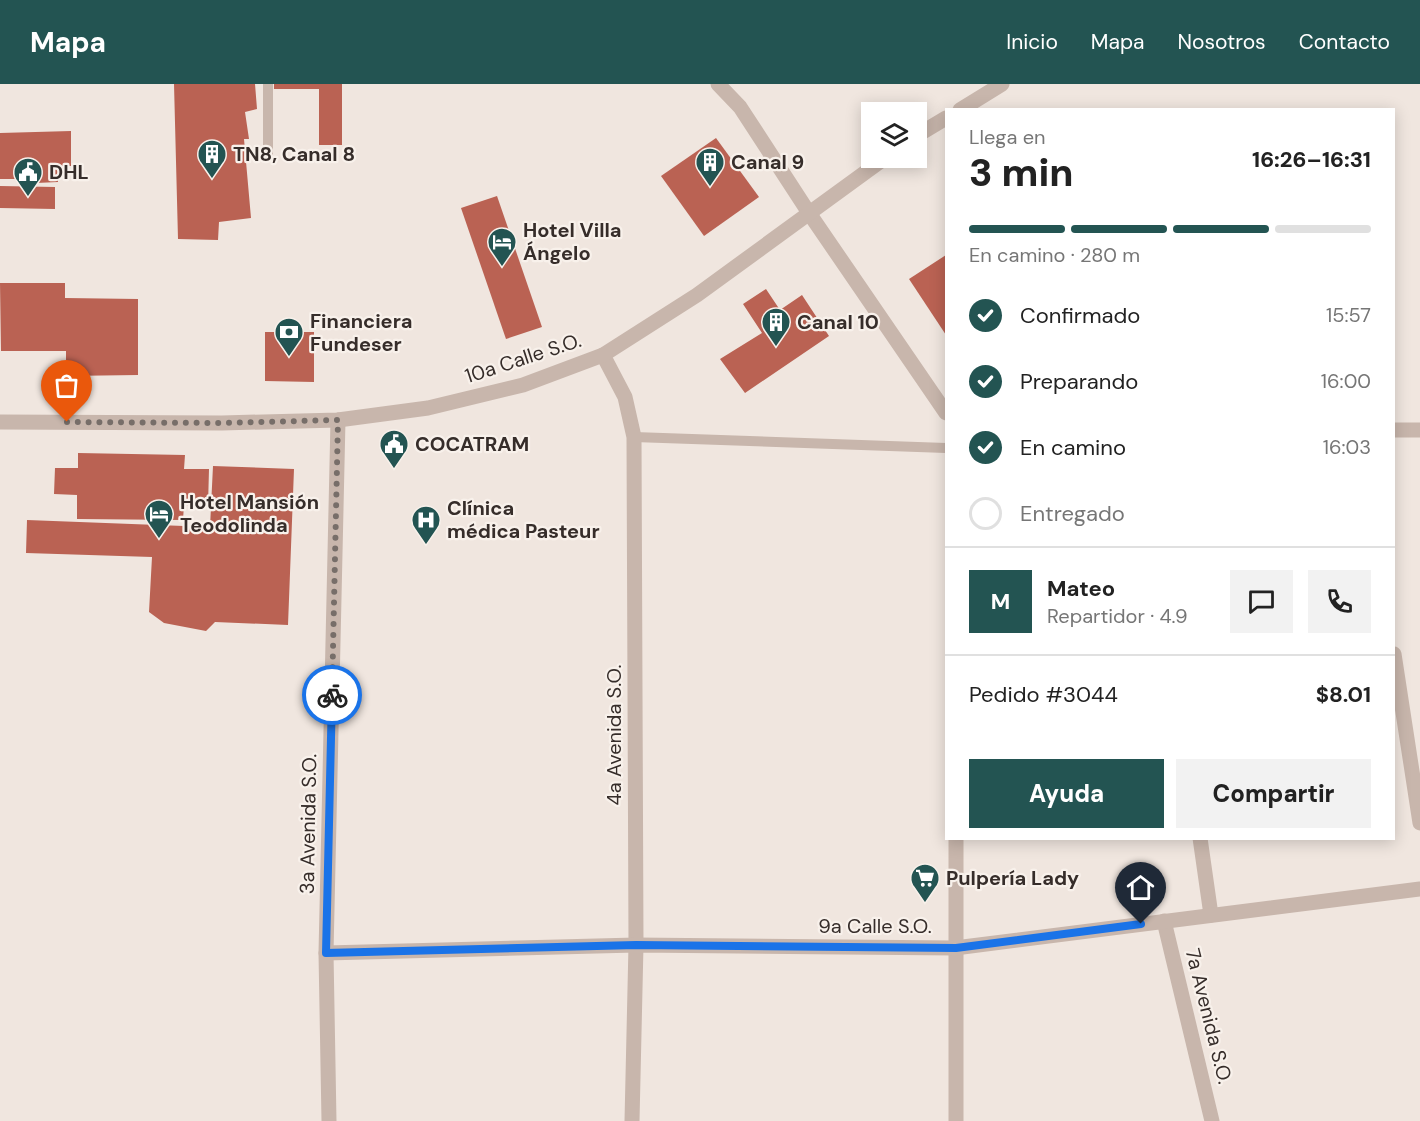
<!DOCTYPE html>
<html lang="es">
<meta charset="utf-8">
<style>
:root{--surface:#fff;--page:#f2f2f2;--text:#222;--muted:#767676;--line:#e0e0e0;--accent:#235452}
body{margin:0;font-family:"DM Sans",sans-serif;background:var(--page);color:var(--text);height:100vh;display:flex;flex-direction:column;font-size:22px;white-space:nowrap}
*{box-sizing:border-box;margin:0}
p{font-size:20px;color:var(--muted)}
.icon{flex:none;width:33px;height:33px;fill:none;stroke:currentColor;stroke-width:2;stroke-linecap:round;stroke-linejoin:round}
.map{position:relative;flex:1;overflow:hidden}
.drawer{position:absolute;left:945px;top:24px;width:450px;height:732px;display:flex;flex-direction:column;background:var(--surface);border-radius:0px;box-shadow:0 3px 15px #0003}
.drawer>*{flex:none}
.fabs{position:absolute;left:861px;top:18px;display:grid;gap:12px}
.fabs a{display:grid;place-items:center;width:66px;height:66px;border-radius:0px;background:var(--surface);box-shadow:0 3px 15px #0003;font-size:30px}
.pin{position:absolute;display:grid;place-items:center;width:51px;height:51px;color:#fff;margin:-62px -26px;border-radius:50% 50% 50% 0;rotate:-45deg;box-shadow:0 0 6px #0007}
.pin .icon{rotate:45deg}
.courier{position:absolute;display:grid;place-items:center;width:60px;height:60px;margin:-30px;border:4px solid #1a73e8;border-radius:50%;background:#fff;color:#222;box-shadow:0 2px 8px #0007}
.head em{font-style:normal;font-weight:800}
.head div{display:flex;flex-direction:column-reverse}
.head{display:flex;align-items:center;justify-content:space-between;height:102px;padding:0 24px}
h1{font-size:39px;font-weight:800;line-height:45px}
.bar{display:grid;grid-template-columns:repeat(4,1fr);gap:9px 6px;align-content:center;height:72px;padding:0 24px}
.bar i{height:8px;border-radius:4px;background:var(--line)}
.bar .selected{background:var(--accent)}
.bar p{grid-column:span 4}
.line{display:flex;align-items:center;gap:15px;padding:0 24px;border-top:2px solid var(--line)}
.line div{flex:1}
.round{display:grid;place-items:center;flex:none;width:63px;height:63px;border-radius:0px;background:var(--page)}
ol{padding:0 24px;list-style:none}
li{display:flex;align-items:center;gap:18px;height:66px}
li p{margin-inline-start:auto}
li .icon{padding:6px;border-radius:50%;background:var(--accent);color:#fff;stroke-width:4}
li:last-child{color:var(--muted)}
li i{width:33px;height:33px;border:3px solid var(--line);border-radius:50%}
.primary-button{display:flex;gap:12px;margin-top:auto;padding:12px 24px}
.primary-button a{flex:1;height:69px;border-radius:0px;background:var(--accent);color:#fff;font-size:24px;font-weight:800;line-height:69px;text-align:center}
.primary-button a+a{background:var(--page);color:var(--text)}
header{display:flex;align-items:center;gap:36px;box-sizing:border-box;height:84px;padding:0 30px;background:var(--accent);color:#fff}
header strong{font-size:28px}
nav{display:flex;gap:33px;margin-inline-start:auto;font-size:21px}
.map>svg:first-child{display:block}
.building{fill:#ba6253}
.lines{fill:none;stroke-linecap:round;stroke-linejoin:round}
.service{stroke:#c8b6ac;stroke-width:10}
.minor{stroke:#c8b6ac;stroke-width:15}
.tertiary{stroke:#c8b6ac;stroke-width:15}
.done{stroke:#776e69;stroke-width:6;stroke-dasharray:0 10.8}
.route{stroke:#1a73e8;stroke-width:8}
.labels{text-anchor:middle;stroke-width:4.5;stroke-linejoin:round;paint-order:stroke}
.poi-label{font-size:20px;font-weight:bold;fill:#362d2a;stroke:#f8f1eb;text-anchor:start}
.street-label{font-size:20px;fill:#362d2a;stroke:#f8f1eb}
</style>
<header>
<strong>Mapa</strong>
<nav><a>Inicio</a><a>Mapa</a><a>Nosotros</a><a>Contacto</a></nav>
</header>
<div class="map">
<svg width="1420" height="1037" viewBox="0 0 1420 1037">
<rect width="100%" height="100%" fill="#f0e6df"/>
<g class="building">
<path d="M174,0H255L257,25L245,28L249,55H244L251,134L219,138L218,156L178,155Z"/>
<path d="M274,0H342V61H319V5H274Z"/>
<path d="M71,47V82H58V98L36,99L35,81H16L17,95H0V49Z"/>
<path d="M716,54L759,113L704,152L661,92Z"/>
<path d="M0,102L55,103V125L0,124Z"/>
<path d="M497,112L542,243L506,255L461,124Z"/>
<path d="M946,171V251L909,195Z"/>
<path d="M0,199H65V214L138,215V291L66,292V267H1Z"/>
<path d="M766,205L780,226L802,211L829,252L745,309L720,275L762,249L743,220Z"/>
<path d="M265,248H314V298L265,297Z"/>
<path d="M78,369L185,371L184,385H209L208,422L184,421L183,436L77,435V411L54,410L55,384H78Z"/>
<path d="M213,382L294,385L288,541L215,538L206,547L164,539L149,528L152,473L26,469L27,436L210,443Z"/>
</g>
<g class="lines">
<g class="service">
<path d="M268,0V70"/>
<path d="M634,353L946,364"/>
</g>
<g class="minor">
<path d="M718,0L740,23L809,129L946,329"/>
<path d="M603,271L625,313L634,353L636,861L632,1037"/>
<path d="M1394,346H1420"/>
<path d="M1394,570L1420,739"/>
<path d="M956,754V1037"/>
<path d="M1200,754L1211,831"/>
<path d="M1164,837L1212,1037"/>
<path d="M326,869L636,861L955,864L1420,805"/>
<path d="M329,1037L326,869L338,336"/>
</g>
<g class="tertiary">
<path d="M960,26L1002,0"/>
<path d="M916,52L946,34"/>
<path d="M0,338L222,339L338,336L428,324L523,301L603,271L697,211L885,74"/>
</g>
</g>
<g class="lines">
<path class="done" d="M67,338L222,339L338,336L332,611"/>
<path class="route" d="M332,611L326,869L636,861L956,864L1141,840"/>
</g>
<defs>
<g id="building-pin" transform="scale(1.5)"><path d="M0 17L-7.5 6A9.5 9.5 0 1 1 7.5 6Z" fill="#235452" stroke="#f8f1eb"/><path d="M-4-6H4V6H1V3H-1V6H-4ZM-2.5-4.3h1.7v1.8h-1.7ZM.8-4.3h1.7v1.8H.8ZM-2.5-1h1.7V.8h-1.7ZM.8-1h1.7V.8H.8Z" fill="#fff"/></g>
<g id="civic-pin" transform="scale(1.5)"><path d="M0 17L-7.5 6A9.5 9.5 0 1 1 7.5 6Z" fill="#235452" stroke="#f8f1eb"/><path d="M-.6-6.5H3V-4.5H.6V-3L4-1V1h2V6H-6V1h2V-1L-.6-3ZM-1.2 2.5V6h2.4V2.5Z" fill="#fff"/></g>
<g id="hotel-pin" transform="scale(1.5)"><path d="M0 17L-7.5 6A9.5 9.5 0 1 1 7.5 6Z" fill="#235452" stroke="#f8f1eb"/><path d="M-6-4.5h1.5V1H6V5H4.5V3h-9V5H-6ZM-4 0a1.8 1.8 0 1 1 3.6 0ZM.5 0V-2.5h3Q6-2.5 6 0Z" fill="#fff"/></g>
<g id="bank-pin" transform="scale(1.5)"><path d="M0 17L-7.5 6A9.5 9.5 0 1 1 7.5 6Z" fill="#235452" stroke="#f8f1eb"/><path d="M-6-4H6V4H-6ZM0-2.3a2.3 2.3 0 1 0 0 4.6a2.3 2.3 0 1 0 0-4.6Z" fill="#fff"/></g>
<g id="hospital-pin" transform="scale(1.5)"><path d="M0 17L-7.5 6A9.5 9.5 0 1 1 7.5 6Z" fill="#235452" stroke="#f8f1eb"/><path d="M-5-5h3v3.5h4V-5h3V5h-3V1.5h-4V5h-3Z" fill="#fff"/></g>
<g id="supermarket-pin" transform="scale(1.5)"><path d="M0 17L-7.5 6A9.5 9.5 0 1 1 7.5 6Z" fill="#235452" stroke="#f8f1eb"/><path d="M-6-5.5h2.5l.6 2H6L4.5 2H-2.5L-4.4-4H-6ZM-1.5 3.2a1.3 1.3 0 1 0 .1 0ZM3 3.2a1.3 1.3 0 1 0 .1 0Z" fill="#fff"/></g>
</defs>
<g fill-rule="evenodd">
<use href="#building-pin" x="212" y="70"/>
<use href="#building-pin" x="710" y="78"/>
<use href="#civic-pin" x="28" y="88"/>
<use href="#hotel-pin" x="502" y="158"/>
<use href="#building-pin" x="776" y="238"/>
<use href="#bank-pin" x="289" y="248"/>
<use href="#civic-pin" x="394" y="360"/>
<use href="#hotel-pin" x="159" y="430"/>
<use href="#hospital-pin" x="426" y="436"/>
<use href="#supermarket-pin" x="925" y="794"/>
</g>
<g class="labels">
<g class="poi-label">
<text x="233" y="77">TN8, Canal 8</text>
<text x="731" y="85">Canal 9</text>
<text x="49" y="95">DHL</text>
<text x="523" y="153">Hotel Villa<tspan x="523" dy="23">Ángelo</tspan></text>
<text x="310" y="244">Financiera<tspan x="310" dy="23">Fundeser</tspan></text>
<text x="797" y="245">Canal 10</text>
<text x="415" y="367">COCATRAM</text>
<text x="180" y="425">Hotel Mansión<tspan x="180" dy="23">Teodolinda</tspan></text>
<text x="447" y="431">Clínica<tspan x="447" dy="23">médica Pasteur</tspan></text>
<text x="946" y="801">Pulpería Lady</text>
</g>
<g class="street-label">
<text transform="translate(523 274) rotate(-18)" y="7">10a Calle S.O.</text>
<text transform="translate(614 651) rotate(-90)" y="7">4a Avenida S.O.</text>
<text transform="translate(308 740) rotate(-89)" y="7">3a Avenida S.O.</text>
<text x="875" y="849">9a Calle S.O.</text>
<text transform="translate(1209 932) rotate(76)" y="7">7a Avenida S.O.</text>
</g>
</g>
</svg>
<div class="fabs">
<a><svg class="icon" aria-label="layers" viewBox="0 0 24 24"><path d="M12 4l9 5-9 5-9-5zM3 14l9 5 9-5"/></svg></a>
</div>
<div class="pin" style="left:67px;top:338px;background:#ea580c"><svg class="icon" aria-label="bag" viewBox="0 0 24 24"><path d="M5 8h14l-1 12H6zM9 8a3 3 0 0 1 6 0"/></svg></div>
<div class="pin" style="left:1141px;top:840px;background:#1f2937"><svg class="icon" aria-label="home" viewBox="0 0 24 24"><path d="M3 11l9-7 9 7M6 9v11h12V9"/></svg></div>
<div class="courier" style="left:332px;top:611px"><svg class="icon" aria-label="bike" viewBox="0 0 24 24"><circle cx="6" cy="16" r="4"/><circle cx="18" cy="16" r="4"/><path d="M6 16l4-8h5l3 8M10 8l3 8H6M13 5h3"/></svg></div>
<section class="drawer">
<div class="head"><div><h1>3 min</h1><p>Llega en</p></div><em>16:26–16:31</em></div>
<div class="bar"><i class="selected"></i><i class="selected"></i><i class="selected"></i><i></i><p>En camino · 280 m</p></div>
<ol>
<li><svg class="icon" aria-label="check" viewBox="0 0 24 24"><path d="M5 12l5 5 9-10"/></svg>Confirmado<p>15:57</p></li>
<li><svg class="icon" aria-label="check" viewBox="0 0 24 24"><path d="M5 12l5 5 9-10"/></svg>Preparando<p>16:00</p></li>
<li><svg class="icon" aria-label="check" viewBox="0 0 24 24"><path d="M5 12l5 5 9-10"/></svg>En camino<p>16:03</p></li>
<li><i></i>Entregado</li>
</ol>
<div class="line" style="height:108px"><b class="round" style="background:var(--accent);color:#fff">M</b><div><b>Mateo</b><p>Repartidor · 4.9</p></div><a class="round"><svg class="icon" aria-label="chat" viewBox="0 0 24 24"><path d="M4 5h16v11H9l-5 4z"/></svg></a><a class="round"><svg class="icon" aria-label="phone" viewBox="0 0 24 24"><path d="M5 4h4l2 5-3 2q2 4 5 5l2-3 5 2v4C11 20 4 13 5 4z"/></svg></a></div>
<div class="line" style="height:78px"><div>Pedido #3044</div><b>$8.01</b></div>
<div class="primary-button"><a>Ayuda</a><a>Compartir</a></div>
</section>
</div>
